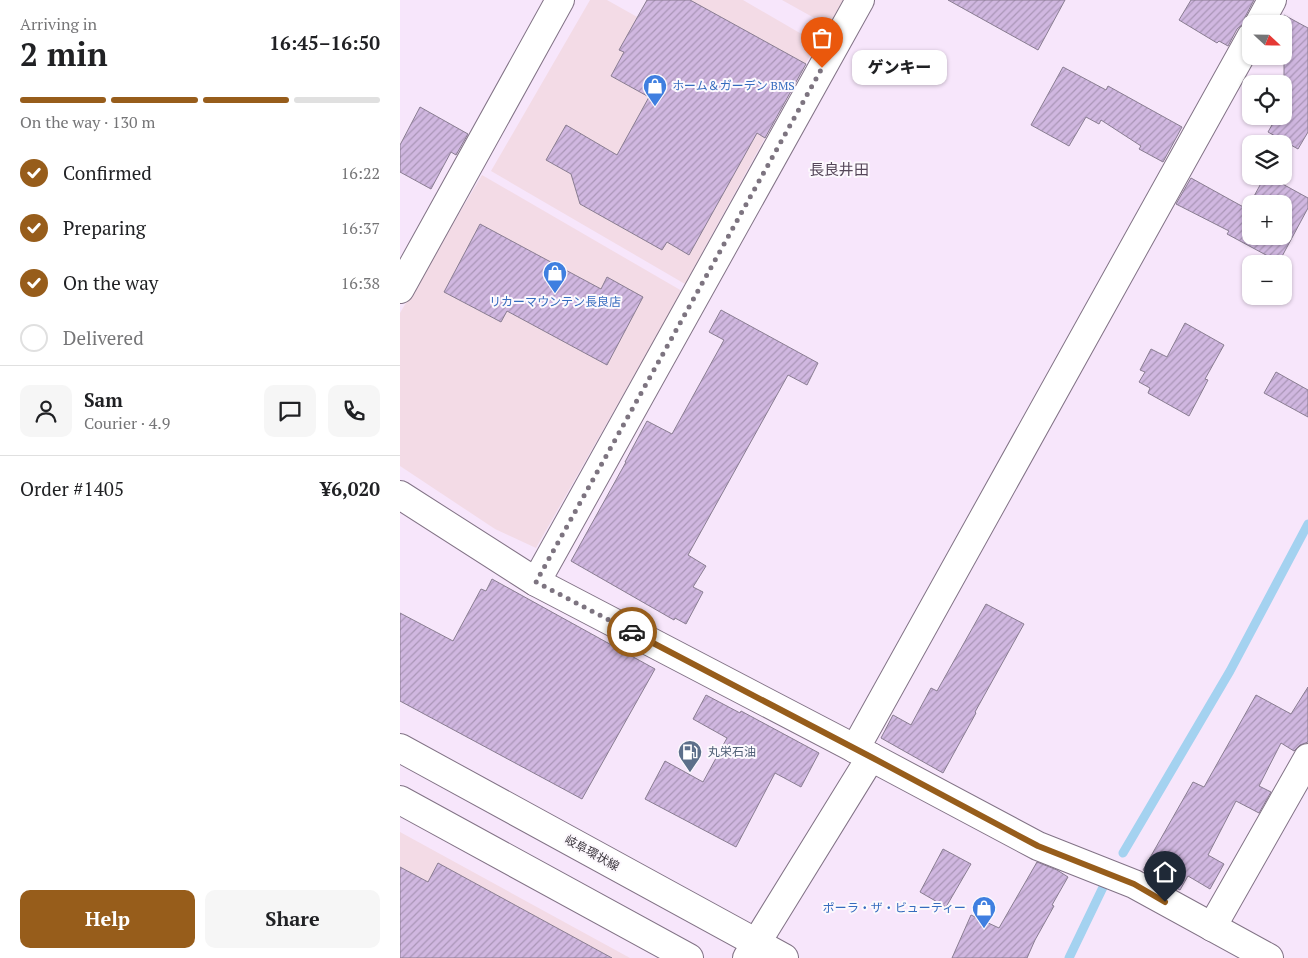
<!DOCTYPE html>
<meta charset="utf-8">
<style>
:root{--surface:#fff;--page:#f6f6f6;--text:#202124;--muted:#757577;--line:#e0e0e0;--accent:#975d1b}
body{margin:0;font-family:"PT Serif","Noto Sans JP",serif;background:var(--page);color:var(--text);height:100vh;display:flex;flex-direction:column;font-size:19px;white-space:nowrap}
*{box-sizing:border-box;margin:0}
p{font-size:16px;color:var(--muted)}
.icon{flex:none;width:28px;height:28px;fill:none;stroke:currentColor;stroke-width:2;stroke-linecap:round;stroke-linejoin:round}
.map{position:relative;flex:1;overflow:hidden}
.drawer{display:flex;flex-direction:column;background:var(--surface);width:400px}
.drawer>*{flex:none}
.needle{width:32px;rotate:112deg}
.controls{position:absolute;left:842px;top:15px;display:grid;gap:10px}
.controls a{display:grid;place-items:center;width:50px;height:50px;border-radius:10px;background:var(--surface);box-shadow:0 1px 4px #0004;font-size:25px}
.pin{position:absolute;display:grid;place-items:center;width:42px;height:42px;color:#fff;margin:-51px -21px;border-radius:50% 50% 50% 0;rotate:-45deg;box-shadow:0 0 5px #0007}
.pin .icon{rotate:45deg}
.courier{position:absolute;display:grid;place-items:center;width:50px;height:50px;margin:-25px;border:4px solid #975d1b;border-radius:50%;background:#fff;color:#222;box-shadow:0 1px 6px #0007}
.bubble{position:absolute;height:35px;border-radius:10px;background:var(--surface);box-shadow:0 1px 4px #0004;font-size:16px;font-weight:800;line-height:35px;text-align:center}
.overview em{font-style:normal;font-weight:800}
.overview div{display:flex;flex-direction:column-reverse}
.overview{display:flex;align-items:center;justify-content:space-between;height:85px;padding:0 20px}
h1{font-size:32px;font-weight:800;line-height:38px}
.bar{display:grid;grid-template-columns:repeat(4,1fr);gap:8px 5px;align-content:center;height:60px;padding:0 20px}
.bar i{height:6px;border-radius:4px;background:var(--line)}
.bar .selected{background:var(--accent)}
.bar p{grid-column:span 4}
.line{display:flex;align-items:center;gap:12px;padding:0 20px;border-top:1px solid var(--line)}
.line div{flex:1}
.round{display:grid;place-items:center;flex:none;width:52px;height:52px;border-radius:10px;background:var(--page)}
ol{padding:0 20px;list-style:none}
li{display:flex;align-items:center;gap:15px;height:55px}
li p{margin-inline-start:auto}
li .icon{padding:5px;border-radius:50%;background:var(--accent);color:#fff;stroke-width:4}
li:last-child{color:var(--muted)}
li i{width:28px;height:28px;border:2px solid var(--line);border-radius:50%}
.cta{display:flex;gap:10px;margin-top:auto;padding:10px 20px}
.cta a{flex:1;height:58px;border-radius:10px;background:var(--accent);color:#fff;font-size:20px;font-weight:800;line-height:58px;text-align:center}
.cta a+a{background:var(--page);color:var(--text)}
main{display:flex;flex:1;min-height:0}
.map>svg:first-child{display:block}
.commercial{fill:#f3dbe6}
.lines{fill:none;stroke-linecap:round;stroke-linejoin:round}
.stream{stroke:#a4d2f0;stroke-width:9}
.building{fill:url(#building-hatch);stroke:#897d91;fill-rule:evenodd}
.street-casing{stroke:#827386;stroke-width:30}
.primary-casing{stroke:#827386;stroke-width:30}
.street{stroke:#fff;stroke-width:28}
.primary{stroke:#fff;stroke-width:28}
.done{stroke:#7d7480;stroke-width:5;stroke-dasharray:0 9}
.route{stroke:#975d1b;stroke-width:6}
.labels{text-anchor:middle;stroke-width:4;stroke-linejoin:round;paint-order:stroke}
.shop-label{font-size:12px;fill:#366cbe;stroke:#fcf8fd;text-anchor:start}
.service-label{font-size:12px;fill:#4e5e75;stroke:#fcf8fd;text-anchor:start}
.street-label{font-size:12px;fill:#3c363e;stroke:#fcf8fd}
.quarter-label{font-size:15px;fill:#554759;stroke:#fcf8fd}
</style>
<main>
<section class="drawer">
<div class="overview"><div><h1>2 min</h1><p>Arriving in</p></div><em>16:45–16:50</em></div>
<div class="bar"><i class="selected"></i><i class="selected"></i><i class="selected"></i><i></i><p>On the way · 130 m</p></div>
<ol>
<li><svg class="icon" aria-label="check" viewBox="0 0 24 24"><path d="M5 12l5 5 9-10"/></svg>Confirmed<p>16:22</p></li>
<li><svg class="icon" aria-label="check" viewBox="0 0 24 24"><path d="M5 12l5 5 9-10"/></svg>Preparing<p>16:37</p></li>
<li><svg class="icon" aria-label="check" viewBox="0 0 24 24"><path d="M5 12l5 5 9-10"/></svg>On the way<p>16:38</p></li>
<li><i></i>Delivered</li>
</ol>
<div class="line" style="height:90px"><a class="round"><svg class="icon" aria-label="person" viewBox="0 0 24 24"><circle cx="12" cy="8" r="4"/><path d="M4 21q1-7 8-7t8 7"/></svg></a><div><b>Sam</b><p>Courier · 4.9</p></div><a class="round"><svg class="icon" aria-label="chat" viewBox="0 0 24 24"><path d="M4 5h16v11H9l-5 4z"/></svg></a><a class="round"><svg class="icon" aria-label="phone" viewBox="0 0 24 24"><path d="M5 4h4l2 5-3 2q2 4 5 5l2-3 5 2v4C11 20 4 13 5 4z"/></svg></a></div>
<div class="line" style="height:65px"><div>Order #1405</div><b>¥6,020</b></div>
<div class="cta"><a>Help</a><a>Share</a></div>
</section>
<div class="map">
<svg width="908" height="958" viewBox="0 0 908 958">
<defs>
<pattern id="building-hatch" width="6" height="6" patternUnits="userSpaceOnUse" patternTransform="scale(1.25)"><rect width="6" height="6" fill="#d0b7e0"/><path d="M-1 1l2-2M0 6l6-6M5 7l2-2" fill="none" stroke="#aa96b7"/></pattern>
</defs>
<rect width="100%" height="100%" fill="#f7e6fb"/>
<g class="commercial">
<path d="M190,0H207L239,18L250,0H343L417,43L285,284L91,171Z"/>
<path d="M382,0H450L434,29Z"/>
<path d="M82,175L282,291L136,548L95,529L0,466V313Z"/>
<path d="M0,832L230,958H0Z"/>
</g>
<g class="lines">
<g class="stream">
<path d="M723,853L830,671L908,524"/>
<path d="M669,958L706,881"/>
</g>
</g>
<g class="building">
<path d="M247,0H290L406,64L365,138L357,133L289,255L267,242L262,250L180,204L171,174L146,160L166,125L217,155L249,97L211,76L224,52L219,50Z"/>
<path d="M548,0H665L638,50Z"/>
<path d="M791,0H854L845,17L844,23L837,29L828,46L819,41L817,43L779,20Z"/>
<path d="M884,15L908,28V132L898,149L868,132L877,116H884Z"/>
<path d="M663,67L706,90L708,86L782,127L763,162L739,149L741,146L701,120L699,124L686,117L669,146L631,125Z"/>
<path d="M20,107L68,134L56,155L51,152L31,189L0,172V145Z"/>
<path d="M865,176H868L908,198V208L879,262L827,234L829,231L776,204L791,178L847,209ZM851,204H884V236H851Z"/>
<path d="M80,224L201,289L207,277L243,297L207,365L107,311L101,322L44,292Z"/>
<path d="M321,310L418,363L407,385L388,375L288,555L306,566L293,587L303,592L286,624L275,618L274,620L171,561L226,462H225L247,421L272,434L324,340L309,332Z"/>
<path d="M785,323L824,345L805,379L808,380L789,416L748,393L750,388L739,382L745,372L740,370L751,349L767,357Z"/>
<path d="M876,372L908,390V417L864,393Z"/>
<path d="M92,579L255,669L182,799L0,701V613L53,641L81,589L86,591Z"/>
<path d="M586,604L624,624L575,712L576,713L543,773L481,738L493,715L511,725L531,688L537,691Z"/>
<path d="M908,687V742L900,745L894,751L881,743L859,786L871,792L859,813L836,801L808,855L824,864L810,889L788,876L780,890L743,870L793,782L804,787L856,695L891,714Z"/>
<path d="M306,695L340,713L341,711L419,753L401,787L375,773L336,847L245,799L265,761L303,782L327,738L293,719Z"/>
<path d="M543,849L571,864L546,907L520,892Z"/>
<path d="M637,862L657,870L668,877L652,905L654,906L635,940L627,958H552L571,915L599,928Z"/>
<path d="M38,863L212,958H0V867L28,882Z"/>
</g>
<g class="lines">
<g class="street-casing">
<g id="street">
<path d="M859,24L872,0"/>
<path d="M0,289L160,0"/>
<path d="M0,495L136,582L471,757L638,846L734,884L869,958"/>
<path d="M136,582L460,0"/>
<path d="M455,749L851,37"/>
<path d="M812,927L908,758"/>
<path d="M347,958L471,757"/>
</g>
</g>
<g class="primary-casing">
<g id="primary">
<path d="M0,748L384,958"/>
<path d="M0,800L289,958"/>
</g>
</g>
<use href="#street" class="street"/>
<use href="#primary" class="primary"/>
</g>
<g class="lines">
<path class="done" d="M232,632L136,582L422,68"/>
<path class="route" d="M232,632L471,757L638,846L734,884L765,902"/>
</g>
<defs>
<g id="shop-pin" transform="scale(1.25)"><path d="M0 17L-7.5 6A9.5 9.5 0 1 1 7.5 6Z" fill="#3f7fe0" stroke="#fcf8fd"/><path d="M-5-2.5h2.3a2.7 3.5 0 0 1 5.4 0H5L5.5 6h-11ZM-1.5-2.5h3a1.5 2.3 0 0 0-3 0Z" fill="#fff"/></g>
<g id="fuel-pin" transform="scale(1.25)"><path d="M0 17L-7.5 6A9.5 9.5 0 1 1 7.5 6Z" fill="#5c6f8a" stroke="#fcf8fd"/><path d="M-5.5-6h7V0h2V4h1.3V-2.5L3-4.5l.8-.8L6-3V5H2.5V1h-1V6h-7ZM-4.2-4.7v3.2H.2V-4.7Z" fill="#fff"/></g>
</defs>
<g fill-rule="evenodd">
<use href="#shop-pin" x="255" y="86"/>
<use href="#shop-pin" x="155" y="273"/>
<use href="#fuel-pin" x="290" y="752"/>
<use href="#shop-pin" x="584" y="908"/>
</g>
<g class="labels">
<g class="shop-label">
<text x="272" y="90">ホーム＆ガーデン BMS</text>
<text x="155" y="306" text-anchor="middle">リカーマウンテン長良店</text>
<text x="566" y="912" text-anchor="end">ポーラ・ザ・ビューティー</text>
</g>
<g class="service-label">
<text x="308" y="756">丸栄石油</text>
</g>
<g class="street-label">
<text transform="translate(192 853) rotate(29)" y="4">岐阜環状線</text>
</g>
<g class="quarter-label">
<text x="439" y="175">長良井田</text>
</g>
</g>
</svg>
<div class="controls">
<a><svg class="needle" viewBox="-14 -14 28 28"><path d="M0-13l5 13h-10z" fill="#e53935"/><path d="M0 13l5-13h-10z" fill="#757577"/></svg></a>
<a><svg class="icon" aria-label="locate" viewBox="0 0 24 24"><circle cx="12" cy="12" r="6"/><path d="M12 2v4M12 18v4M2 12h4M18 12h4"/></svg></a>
<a><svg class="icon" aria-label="layers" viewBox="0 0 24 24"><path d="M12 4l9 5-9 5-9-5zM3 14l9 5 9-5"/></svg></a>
<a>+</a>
<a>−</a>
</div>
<div class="pin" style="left:422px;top:68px;background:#ea580c"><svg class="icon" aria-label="bag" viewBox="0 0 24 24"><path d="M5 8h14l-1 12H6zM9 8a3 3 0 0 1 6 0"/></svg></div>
<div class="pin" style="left:765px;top:902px;background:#1f2937"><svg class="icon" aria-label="home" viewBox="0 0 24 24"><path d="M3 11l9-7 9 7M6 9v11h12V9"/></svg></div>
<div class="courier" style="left:232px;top:632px"><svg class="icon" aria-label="car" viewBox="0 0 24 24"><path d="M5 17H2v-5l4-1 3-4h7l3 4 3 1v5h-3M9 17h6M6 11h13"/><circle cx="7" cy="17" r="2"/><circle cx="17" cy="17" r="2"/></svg></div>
<div class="bubble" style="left:452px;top:50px;width:95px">ゲンキー</div>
</div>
</main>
